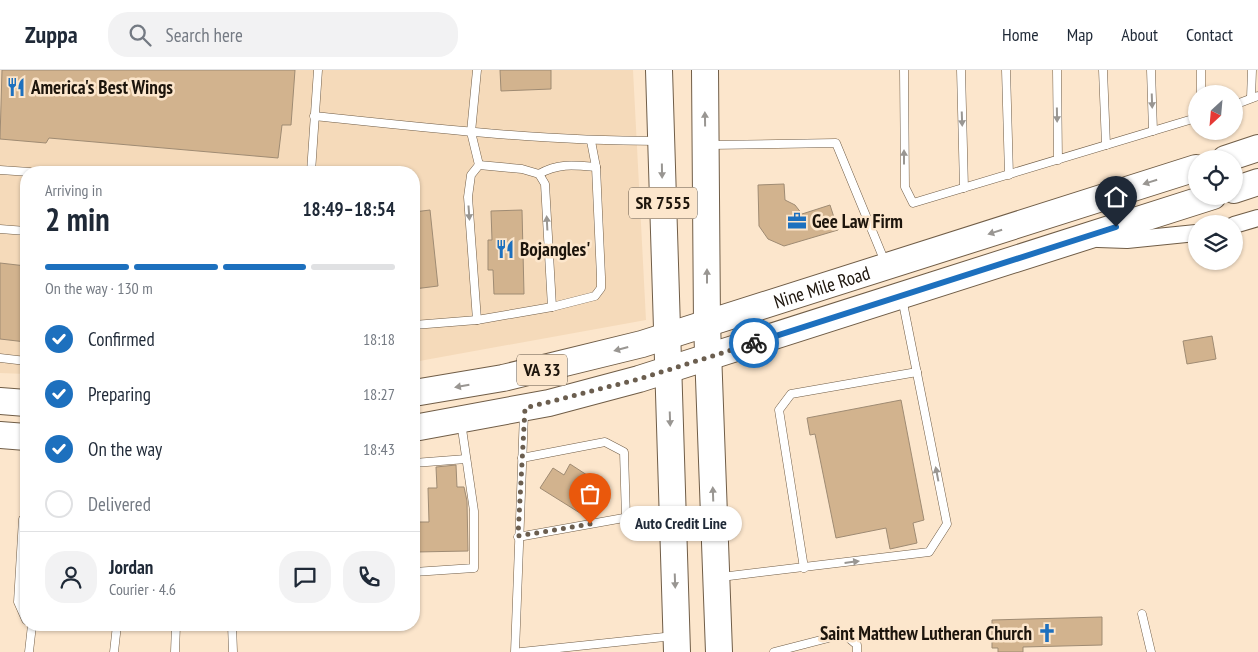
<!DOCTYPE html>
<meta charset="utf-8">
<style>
:root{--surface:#fff;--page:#f2f2f3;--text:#1f2937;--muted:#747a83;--line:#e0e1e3;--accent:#1d70be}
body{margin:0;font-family:"PT Sans Narrow",sans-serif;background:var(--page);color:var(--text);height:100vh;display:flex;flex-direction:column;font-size:19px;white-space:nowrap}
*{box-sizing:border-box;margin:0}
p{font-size:16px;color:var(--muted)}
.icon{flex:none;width:28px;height:28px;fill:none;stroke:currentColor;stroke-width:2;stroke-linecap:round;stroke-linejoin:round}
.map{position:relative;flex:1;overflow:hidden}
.details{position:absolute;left:20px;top:96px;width:400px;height:465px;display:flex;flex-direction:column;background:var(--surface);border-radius:20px;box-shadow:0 1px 4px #0004}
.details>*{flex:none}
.needle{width:32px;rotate:206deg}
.controls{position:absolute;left:1188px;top:15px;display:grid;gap:10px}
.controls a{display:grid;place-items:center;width:55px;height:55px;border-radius:50%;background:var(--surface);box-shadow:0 1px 4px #0004;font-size:25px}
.pin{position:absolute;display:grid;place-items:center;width:42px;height:42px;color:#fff;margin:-51px -21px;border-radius:50% 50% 50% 0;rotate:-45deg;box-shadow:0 0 5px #0007}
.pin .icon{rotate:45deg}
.courier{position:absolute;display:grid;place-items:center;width:50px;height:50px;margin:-25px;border:4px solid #1d70be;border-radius:50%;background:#fff;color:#222;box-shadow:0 1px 6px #0007}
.bubble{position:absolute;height:35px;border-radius:18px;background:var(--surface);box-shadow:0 1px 4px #0004;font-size:16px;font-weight:800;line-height:35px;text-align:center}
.summary em{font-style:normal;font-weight:800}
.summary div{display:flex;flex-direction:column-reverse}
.summary{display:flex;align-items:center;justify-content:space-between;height:85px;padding:0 25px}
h1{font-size:32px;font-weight:800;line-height:38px}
.bar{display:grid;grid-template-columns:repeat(4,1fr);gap:8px 5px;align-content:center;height:60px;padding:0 25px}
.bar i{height:6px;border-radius:4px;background:var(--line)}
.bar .current{background:var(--accent)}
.bar p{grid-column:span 4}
.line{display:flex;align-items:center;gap:12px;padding:0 25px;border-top:1px solid var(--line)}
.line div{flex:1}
.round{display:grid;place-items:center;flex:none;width:52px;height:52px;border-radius:20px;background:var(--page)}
ol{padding:0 25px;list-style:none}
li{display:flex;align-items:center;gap:15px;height:55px}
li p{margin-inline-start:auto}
li .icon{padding:5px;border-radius:50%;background:var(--accent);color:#fff;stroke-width:4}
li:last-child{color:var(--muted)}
li i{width:28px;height:28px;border:2px solid var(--line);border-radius:50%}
header{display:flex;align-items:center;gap:30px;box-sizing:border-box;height:70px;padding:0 25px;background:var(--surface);border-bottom:1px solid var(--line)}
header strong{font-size:24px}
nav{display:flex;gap:28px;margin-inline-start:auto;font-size:18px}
.search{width:350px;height:45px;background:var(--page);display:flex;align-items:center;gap:12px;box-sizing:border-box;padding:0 18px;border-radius:20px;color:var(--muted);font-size:19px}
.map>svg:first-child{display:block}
.built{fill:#f5daba}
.building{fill:#d2b38e;stroke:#9f8b73}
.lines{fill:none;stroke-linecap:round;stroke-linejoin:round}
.service-casing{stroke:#705d47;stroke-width:9}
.minor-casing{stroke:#705d47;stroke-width:18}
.primary-casing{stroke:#705d47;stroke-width:28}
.service{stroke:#fff;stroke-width:8}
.minor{stroke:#fff;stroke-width:16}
.primary{stroke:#fff;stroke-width:26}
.oneway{fill:#999692}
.done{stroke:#6b5e4f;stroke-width:5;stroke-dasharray:0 9}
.route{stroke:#1d70be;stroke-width:6}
.labels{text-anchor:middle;stroke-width:5;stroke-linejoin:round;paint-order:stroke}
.shield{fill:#fce6cc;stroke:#605446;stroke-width:1}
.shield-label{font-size:18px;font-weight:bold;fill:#1d150c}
.poi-label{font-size:19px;font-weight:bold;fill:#1d150c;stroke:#fce6cc;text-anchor:start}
.street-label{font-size:19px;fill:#1d150c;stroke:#fce6cc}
</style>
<header>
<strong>Zuppa</strong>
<div class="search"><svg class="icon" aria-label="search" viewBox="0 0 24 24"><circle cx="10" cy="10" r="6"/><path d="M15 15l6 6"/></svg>Search here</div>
<nav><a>Home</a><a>Map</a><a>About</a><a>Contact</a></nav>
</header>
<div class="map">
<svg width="1258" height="582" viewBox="0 0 1258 582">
<rect width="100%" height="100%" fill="#fce6cc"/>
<path class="built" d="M0,0H633L646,250L414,292V102H26V304L0,303Z"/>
<g class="building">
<path d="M2,0H295L291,55H282L278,88L49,68L46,73L0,69Z"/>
<path d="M500,0H551V19L501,21Z"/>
<path d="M784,114L785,130L795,135L802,144L830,135L838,160L784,176L768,169L759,156L758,115Z"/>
<path d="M430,140L438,216L414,219V142Z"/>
<path d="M522,140L524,224H494L493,200H488V170H492L491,141Z"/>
<path d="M0,193L26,196V272L0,269Z"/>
<path d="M1212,266L1216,289L1187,294L1183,271Z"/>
<path d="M901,330L924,450L913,453L917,473L890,479L886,458L836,468L815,364L810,365L807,348Z"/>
<path d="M570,394L607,418L588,448L540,418L553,398L564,405Z"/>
<path d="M456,395L457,417H464L467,431L468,481L416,482L415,452H429L428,418H437L436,397Z"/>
<path d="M1102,547V575L1023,577V582H998V578H992V550Z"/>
</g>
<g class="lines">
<g class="service-casing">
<g id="service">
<path d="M477,0L471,62L479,95"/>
<path d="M904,0L905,117L913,133L1196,48"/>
<path d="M961,0L964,118"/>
<path d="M1006,0L1009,105"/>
<path d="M1057,0L1058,90"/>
<path d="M1103,0L1106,75"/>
<path d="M1151,0L1153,61"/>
<path d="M1201,0V24"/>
<path d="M1251,28L1252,0"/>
<path d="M1234,35L1258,26"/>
<path d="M314,46C428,58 542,71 657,71"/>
<path d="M709,75L836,73L885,192"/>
<path d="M0,100L30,102"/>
<path d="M311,102L318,0"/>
<path d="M539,104C558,93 574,95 596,97"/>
<path d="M0,159L26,161"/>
<path d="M477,250L468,127L471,105L479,95L522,99L539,104L545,114L552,237"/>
<path d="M414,255L477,250L552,237L595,226L601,218V207L596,97L591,71"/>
<path d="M0,288L26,291"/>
<path d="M414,381L415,361"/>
<path d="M522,388L605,372L624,382L626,448"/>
<path d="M414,393L466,389"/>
<path d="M26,447L23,449L18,532L26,550"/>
<path d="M518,467L668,440"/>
<path d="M804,498L779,340L791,324L917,302"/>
<path d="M414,502L474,498V441L461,352"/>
<path d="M721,507L929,482L947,454L902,228"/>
<path d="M1142,544L1151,582"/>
<path d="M232,555L233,582"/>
<path d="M29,582L32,555"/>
<path d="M114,582L117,555"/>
<path d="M175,582L176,555"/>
<path d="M515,582L524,343"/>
<path d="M521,582L674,566"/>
<path d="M774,582L844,564L857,575V582"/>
</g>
</g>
<g class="minor-casing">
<g id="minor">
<path d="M1234,155L1258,148"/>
<path d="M1098,169L1127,170L1196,163"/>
</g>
</g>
<g class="primary-casing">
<g id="primary">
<path d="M659,0L677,582"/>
<path d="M705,0L707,254L719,582"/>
<path d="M1225,89L1258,78"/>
<path d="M1234,120L1258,112"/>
<path id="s1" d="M414,323L503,308L642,274L1196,98"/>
<path d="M0,331L26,333"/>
<path d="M414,358L549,333L639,309L1213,126"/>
<path d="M0,365L26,367"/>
</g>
</g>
<use href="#service" class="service"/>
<use href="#minor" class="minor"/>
<use href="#primary" class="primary"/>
</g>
<defs><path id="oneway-solid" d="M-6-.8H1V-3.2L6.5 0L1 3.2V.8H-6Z" transform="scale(1.25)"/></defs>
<g class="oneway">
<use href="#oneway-solid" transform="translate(1152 31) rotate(88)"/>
<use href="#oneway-solid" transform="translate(1057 45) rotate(89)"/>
<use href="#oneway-solid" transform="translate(705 49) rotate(-91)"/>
<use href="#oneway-solid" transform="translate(962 49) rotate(88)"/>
<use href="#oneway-solid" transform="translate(904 87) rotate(-90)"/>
<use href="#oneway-solid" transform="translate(662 101) rotate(89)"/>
<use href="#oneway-solid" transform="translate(1150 112) rotate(163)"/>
<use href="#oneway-solid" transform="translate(469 143) rotate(86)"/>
<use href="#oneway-solid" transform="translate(547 153) rotate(-93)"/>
<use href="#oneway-solid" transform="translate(995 162) rotate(162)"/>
<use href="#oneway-solid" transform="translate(707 206) rotate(-90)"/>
<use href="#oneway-solid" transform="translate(621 279) rotate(165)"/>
<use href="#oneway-solid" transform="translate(462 316) rotate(170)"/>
<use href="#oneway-solid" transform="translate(670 349) rotate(88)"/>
<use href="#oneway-solid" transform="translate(937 404) rotate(-101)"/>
<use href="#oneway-solid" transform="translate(713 424) rotate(-92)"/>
<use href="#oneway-solid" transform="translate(852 492) rotate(-7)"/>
<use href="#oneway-solid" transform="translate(675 511) rotate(88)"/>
</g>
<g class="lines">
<path class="done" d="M590,454L518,466L525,338L639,309L754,273"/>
<path class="route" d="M754,273L1116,157"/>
</g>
<defs>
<g id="restaurant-bare" transform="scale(1.5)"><path d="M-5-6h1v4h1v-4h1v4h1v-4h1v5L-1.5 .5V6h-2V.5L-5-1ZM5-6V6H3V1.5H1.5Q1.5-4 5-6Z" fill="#1d70be" stroke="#fce6cc" stroke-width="2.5" paint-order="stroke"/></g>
<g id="office-bare" transform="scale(1.5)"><path d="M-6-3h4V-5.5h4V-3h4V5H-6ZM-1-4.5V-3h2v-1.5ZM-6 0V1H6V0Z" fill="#1d70be" stroke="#fce6cc" stroke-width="2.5" paint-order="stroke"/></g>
<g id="church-bare" transform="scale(1.5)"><path d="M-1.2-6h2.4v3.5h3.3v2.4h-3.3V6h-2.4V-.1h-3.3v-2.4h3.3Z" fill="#1d70be" stroke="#fce6cc" stroke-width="2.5" paint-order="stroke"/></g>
</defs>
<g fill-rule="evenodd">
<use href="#restaurant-bare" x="16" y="17"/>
<use href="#office-bare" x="797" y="151"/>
<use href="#restaurant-bare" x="505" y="179"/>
<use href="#church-bare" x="1047" y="563"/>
</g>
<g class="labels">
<g class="shield">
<rect x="629" y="117.5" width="68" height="31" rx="4"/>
<rect x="517" y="284.5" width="50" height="31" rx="4"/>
</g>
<g class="shield-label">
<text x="663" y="139">SR 7555</text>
<text x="542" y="306">VA 33</text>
</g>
<g class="poi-label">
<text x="31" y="24">America's Best Wings</text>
<text x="812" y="158">Gee Law Firm</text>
<text x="520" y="186">Bojangles'</text>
<text x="1032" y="570" text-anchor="end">Saint Matthew Lutheran Church</text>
</g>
<g class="street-label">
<text dy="7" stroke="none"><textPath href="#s1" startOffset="422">Nine Mile Road</textPath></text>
</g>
</g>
</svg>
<div class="controls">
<a><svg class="needle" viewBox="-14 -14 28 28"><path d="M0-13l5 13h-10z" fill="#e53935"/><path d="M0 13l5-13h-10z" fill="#747a83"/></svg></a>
<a><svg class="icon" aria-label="locate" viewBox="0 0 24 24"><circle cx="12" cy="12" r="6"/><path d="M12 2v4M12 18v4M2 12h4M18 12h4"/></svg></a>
<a><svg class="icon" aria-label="layers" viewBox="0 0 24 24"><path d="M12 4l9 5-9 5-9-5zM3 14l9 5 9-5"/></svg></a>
</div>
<div class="pin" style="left:590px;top:454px;background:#ea580c"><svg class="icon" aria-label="bag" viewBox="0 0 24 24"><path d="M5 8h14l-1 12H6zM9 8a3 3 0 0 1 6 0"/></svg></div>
<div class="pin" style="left:1116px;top:157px;background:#1f2937"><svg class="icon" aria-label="home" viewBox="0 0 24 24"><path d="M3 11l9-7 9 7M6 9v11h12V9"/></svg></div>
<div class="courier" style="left:754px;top:273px"><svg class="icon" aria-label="bike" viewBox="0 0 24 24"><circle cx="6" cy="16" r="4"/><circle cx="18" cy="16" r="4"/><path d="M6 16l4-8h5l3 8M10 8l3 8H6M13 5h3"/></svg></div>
<div class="bubble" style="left:620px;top:436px;width:122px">Auto Credit Line</div>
<section class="details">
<div class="summary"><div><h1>2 min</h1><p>Arriving in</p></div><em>18:49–18:54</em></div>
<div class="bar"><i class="current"></i><i class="current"></i><i class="current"></i><i></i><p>On the way · 130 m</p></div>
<ol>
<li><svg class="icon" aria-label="check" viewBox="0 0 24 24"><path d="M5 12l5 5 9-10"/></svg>Confirmed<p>18:18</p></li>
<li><svg class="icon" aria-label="check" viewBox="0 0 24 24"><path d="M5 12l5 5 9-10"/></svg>Preparing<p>18:27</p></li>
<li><svg class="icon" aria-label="check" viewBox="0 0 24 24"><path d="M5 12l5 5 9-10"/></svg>On the way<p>18:43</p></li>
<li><i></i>Delivered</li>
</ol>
<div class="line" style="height:90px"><a class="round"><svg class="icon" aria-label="person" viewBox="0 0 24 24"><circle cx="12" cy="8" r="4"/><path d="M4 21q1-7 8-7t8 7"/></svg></a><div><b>Jordan</b><p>Courier · 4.6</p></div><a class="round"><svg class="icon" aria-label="chat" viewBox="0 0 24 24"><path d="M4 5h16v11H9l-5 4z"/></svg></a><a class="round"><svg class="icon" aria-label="phone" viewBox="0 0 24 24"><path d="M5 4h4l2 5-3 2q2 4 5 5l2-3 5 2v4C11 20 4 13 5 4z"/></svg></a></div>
</section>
</div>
